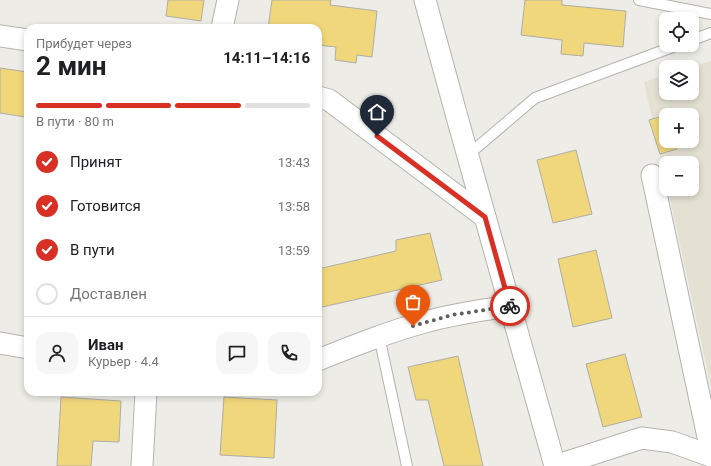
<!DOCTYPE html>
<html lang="ru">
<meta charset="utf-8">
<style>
:root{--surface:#fff;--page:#f6f6f6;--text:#202124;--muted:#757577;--line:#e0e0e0;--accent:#d93025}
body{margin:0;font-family:Roboto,sans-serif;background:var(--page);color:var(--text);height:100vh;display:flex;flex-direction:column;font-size:15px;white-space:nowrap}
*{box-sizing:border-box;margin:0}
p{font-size:13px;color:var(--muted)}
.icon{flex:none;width:22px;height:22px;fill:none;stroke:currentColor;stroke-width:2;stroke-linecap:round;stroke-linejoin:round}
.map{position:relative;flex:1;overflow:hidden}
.side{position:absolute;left:24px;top:24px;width:298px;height:372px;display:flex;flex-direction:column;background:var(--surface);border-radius:12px;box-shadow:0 2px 6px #0003}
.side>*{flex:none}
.tools{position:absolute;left:659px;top:12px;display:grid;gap:8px}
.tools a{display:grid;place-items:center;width:40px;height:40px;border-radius:8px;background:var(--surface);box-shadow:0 2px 6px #0003;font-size:20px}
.pin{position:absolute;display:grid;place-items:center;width:34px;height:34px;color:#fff;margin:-41px -17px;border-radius:50% 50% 50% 0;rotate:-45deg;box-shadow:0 0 4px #0007}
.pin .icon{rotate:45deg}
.courier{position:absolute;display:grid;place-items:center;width:40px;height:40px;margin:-20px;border:3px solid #d93025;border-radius:50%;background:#fff;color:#222;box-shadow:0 1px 5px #0007}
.summary em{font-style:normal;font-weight:700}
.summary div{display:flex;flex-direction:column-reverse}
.summary{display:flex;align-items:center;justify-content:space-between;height:68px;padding:0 12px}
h1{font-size:26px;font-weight:700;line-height:30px}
.bar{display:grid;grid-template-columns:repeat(4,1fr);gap:6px 4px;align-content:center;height:48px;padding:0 12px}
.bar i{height:5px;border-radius:3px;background:var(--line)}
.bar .selected{background:var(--accent)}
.bar p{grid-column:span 4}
.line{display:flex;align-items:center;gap:10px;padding:0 12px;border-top:1px solid var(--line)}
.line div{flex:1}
.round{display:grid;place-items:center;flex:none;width:42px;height:42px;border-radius:12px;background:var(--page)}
ol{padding:0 12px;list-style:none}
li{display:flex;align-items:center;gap:12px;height:44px}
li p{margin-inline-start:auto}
li .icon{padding:4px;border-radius:50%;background:var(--accent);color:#fff;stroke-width:4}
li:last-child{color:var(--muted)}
li i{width:22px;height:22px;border:2px solid var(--line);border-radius:50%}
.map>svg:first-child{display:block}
.built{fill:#e4e1d3;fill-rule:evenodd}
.building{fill:#f0d77b;stroke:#afada8}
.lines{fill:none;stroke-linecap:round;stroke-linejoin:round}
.service-casing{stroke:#b4b3ad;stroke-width:12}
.minor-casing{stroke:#b4b3ad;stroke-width:23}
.service{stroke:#fff;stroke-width:10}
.minor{stroke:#fff;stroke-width:21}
.done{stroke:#605f5c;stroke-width:4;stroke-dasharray:0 7.2}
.route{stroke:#d93025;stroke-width:5}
</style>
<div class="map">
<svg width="711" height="466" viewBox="0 0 711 466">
<rect width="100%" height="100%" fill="#eeece6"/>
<path class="built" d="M711,61V387L668,189H692V163H666V182L644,82L666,75V93H692V67ZM666,115H692V141H666Z"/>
<g class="building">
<path d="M168,0H204L201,21L166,16Z"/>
<path d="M272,0H331L330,5L377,11L372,57L357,55L356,63L335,60L336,47L318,45V28H268Z"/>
<path d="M525,0H562V5L626,11L623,47L584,43L583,56L561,54L562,40L521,35Z"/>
<path d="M0,68L28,72V98L25,117L0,113Z"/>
<path d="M666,115V141H674L677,149L660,154L649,120Z"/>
<path d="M576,150L592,214L553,223L537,160Z"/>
<path d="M430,233L442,280L318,308V269L396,251V240Z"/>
<path d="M596,250L612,318L573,327L558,259Z"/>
<path d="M625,354L642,417L603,427L586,364Z"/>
<path d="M458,356L483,466H444L428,400H416L408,367Z"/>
<path d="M61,397L121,401L119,442L93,441L91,466H57Z"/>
<path d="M224,397L277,400L274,458L220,455Z"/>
</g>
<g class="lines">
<g class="service-casing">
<g id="service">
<path d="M639,0L711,14"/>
<path d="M692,40L711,33"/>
<path d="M468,155L535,98L678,45"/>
<path d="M379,336L407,466"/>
</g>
</g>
<g class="minor-casing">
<g id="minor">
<path d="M425,0L457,117L555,466L642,438L672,442L711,456"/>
<path d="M222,28L228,0"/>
<path d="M0,36L28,40"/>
<path d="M318,97L329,100L485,217"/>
<path d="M652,175L711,451"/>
<path d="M0,343L28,348"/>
<path d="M318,360C353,346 388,332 425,322C453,314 482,310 510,306"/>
<path d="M142,466L146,392"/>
</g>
</g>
<use href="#service" class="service"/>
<use href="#minor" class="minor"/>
</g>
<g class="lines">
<path class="done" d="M413,326L452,315L510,306"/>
<path class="route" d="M377,136L485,217L510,306"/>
</g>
</svg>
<div class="tools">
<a><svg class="icon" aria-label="locate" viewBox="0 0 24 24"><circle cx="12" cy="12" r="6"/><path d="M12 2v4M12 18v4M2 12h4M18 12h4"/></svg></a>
<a><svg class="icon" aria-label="layers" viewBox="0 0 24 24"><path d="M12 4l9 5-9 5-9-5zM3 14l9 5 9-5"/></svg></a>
<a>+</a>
<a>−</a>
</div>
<div class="pin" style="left:413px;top:326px;background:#ea580c"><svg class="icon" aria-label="bag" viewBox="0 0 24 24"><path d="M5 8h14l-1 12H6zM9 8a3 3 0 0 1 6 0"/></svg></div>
<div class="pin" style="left:377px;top:136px;background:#1f2937"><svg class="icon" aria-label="home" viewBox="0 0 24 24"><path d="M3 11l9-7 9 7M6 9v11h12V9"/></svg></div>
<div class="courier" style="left:510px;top:306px"><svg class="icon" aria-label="bike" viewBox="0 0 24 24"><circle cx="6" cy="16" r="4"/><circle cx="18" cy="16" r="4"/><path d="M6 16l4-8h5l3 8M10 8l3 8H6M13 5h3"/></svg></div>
<section class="side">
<div class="summary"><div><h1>2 мин</h1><p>Прибудет через</p></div><em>14:11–14:16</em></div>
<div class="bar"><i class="selected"></i><i class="selected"></i><i class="selected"></i><i></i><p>В пути · 80 m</p></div>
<ol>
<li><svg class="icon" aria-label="check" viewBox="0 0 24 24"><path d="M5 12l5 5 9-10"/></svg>Принят<p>13:43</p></li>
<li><svg class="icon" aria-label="check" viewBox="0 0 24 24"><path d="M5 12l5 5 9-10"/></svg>Готовится<p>13:58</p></li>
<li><svg class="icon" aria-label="check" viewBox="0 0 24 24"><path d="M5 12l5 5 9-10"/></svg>В пути<p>13:59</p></li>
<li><i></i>Доставлен</li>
</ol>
<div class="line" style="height:72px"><a class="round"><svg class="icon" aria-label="person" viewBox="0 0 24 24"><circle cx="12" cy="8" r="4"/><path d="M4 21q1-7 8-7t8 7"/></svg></a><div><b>Иван</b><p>Курьер · 4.4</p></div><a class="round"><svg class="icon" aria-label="chat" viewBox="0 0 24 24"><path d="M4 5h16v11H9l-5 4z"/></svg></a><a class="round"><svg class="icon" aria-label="phone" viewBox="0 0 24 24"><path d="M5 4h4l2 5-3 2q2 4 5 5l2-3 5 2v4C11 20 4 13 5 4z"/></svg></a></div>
</section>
</div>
